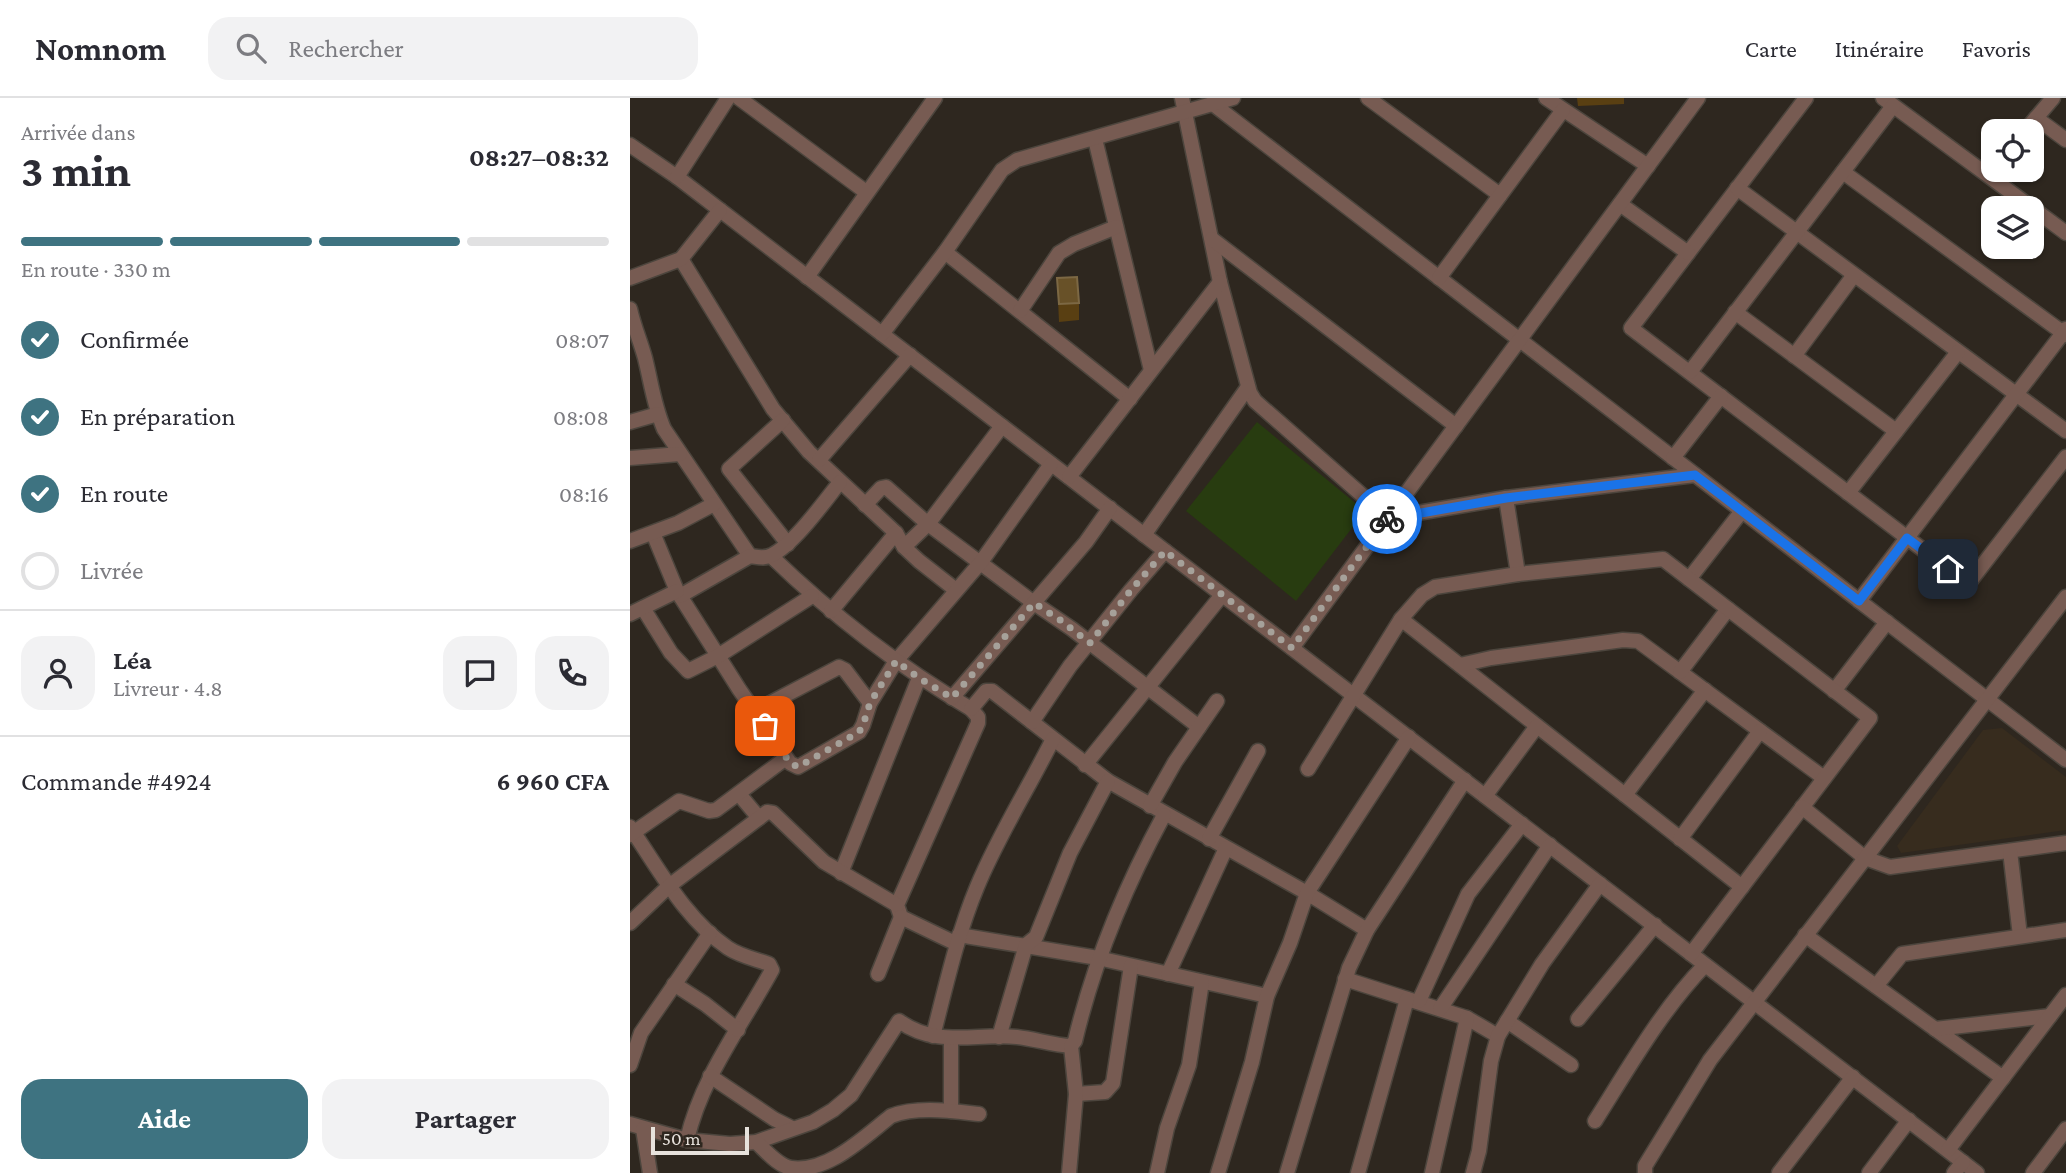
<!DOCTYPE html>
<html lang="fr">
<meta charset="utf-8">
<style>
:root{--surface:#fff;--page:#f2f2f3;--text:#2b2b33;--muted:#7c7c81;--line:#e1e1e2;--accent:#3e7381}
body{margin:0;font-family:"Crimson Pro",serif;background:var(--page);color:var(--text);height:100vh;display:flex;flex-direction:column;font-size:26px;white-space:nowrap}
*{box-sizing:border-box;margin:0}
p{font-size:23px;color:var(--muted)}
.icon{flex:none;width:38px;height:38px;fill:none;stroke:currentColor;stroke-width:2;stroke-linecap:round;stroke-linejoin:round}
.map{position:relative;flex:1;overflow:hidden}
.drawer{display:flex;flex-direction:column;background:var(--surface);width:630px}
.drawer>*{flex:none}
.tools{position:absolute;left:1351px;top:21px;display:grid;gap:14px}
.tools a{display:grid;place-items:center;width:63px;height:63px;border-radius:14px;background:var(--surface);box-shadow:0 2px 5px #0004;font-size:35px}
.scale{position:absolute;left:21px;bottom:18px;width:98px;box-sizing:border-box;padding-left:7px;border:4px solid #e7e2dc;border-top:0;font-size:19px;line-height:24px;white-space:nowrap;color:#e7e2dc;-webkit-text-stroke:5px #2e271f;paint-order:stroke}
.pin{position:absolute;display:grid;place-items:center;width:60px;height:60px;color:#fff;margin:-30px;border-radius:14px;box-shadow:0 4px 10px #0006}
.courier{position:absolute;display:grid;place-items:center;width:70px;height:70px;margin:-35px;border:5px solid #1a73e8;border-radius:50%;background:#fff;color:#222;box-shadow:0 2px 9px #0007}
.headline em{font-style:normal;font-weight:700}
.headline div{display:flex;flex-direction:column-reverse}
.headline{display:flex;align-items:center;justify-content:space-between;height:119px;padding:0 21px}
h1{font-size:46px;font-weight:700;line-height:52px}
.bar{display:grid;grid-template-columns:repeat(4,1fr);gap:10px 7px;align-content:center;height:84px;padding:0 21px}
.bar i{height:9px;border-radius:5px;background:var(--line)}
.bar .current{background:var(--accent)}
.bar p{grid-column:span 4}
.line{display:flex;align-items:center;gap:18px;padding:0 21px;border-top:2px solid var(--line)}
.line div{flex:1}
.round{display:grid;place-items:center;flex:none;width:74px;height:74px;border-radius:21px;background:var(--page)}
ol{padding:0 21px;list-style:none}
li{display:flex;align-items:center;gap:21px;height:77px}
li p{margin-inline-start:auto}
li .icon{padding:7px;border-radius:50%;background:var(--accent);color:#fff;stroke-width:4}
li:last-child{color:var(--muted)}
li i{width:38px;height:38px;border:4px solid var(--line);border-radius:50%}
.primary-button{display:flex;gap:14px;margin-top:auto;padding:14px 21px}
.primary-button a{flex:1;height:80px;border-radius:21px;background:var(--accent);color:#fff;font-size:28px;font-weight:700;line-height:80px;text-align:center}
.primary-button a+a{background:var(--page);color:var(--text)}
header{display:flex;align-items:center;gap:42px;box-sizing:border-box;height:98px;padding:0 35px;background:var(--surface);border-bottom:2px solid var(--line)}
header strong{font-size:33px}
nav{display:flex;gap:38px;margin-inline-start:auto;font-size:24px}
.search{width:490px;height:63px;background:var(--page);display:flex;align-items:center;gap:18px;box-sizing:border-box;padding:0 24px;border-radius:21px;color:var(--muted);font-size:26px}
main{display:flex;flex:1;min-height:0}
.map>svg:first-child{display:block}
.built{fill:#372c1e}
.park{fill:#283c10}
.lines{fill:none;stroke-linecap:round;stroke-linejoin:round}
.minor-casing{stroke:#4c453d;stroke-width:17}
.minor{stroke:#775b52;stroke-width:14}
.wall{fill:#593f12}
.building{fill:#685128;stroke:#7c6844;stroke-width:2}
.done{stroke:#a6a19a;stroke-width:7;stroke-dasharray:0 12.6}
.route{stroke:#1a73e8;stroke-width:9}
</style>
<header>
<strong>Nomnom</strong>
<div class="search"><svg class="icon" aria-label="search" viewBox="0 0 24 24"><circle cx="10" cy="10" r="6"/><path d="M15 15l6 6"/></svg>Rechercher</div>
<nav><a>Carte</a><a>Itinéraire</a><a>Favoris</a></nav>
</header>
<main>
<section class="drawer">
<div class="headline"><div><h1>3 min</h1><p>Arrivée dans</p></div><em>08:27–08:32</em></div>
<div class="bar"><i class="current"></i><i class="current"></i><i class="current"></i><i></i><p>En route · 330 m</p></div>
<ol>
<li><svg class="icon" aria-label="check" viewBox="0 0 24 24"><path d="M5 12l5 5 9-10"/></svg>Confirmée<p>08:07</p></li>
<li><svg class="icon" aria-label="check" viewBox="0 0 24 24"><path d="M5 12l5 5 9-10"/></svg>En préparation<p>08:08</p></li>
<li><svg class="icon" aria-label="check" viewBox="0 0 24 24"><path d="M5 12l5 5 9-10"/></svg>En route<p>08:16</p></li>
<li><i></i>Livrée</li>
</ol>
<div class="line" style="height:126px"><a class="round"><svg class="icon" aria-label="person" viewBox="0 0 24 24"><circle cx="12" cy="8" r="4"/><path d="M4 21q1-7 8-7t8 7"/></svg></a><div><b>Léa</b><p>Livreur · 4.8</p></div><a class="round"><svg class="icon" aria-label="chat" viewBox="0 0 24 24"><path d="M4 5h16v11H9l-5 4z"/></svg></a><a class="round"><svg class="icon" aria-label="phone" viewBox="0 0 24 24"><path d="M5 4h4l2 5-3 2q2 4 5 5l2-3 5 2v4C11 20 4 13 5 4z"/></svg></a></div>
<div class="line" style="height:91px"><div>Commande #4924</div><b>6 960 CFA</b></div>
<div class="primary-button"><a>Aide</a><a>Partager</a></div>
</section>
<div class="map">
<svg width="1436" height="1075" viewBox="0 0 1436 1075">
<rect width="100%" height="100%" fill="#2e271f"/>
<path class="built" d="M1372,630L1436,679V732L1271,755L1267,748L1353,632Z"/>
<path class="park" d="M627,324L735,413L666,503L556,413Z"/>
<g class="lines">
<g class="minor-casing">
<g id="minor">
<path d="M109,0L236,94"/>
<path d="M552,0L590,184L620,295L625,303L758,420L876,400L1065,377"/>
<path d="M738,0L870,97"/>
<path d="M916,0L1018,68"/>
<path d="M1176,0L1001,230L1338,486L1436,359"/>
<path d="M1253,0L1436,135"/>
<path d="M583,6L1436,662"/>
<path d="M1406,20L1436,42"/>
<path d="M1395,33L1423,0"/>
<path d="M465,41L521,272"/>
<path d="M0,47L47,79L1347,1075"/>
<path d="M1213,74L1436,237"/>
<path d="M47,79L98,0"/>
<path d="M1107,90L1436,333"/>
<path d="M990,106L1058,155"/>
<path d="M582,141L826,328"/>
<path d="M315,154L500,301"/>
<path d="M51,161L143,311L179,354L266,435L274,449L289,463L326,492"/>
<path d="M177,179L305,0"/>
<path d="M0,180L51,161L90,112"/>
<path d="M809,180L933,12"/>
<path d="M0,211C4,229 10,242 15,260C21,284 24,308 34,331L120,458"/>
<path d="M390,213L429,155L444,146L486,129"/>
<path d="M1105,214L1266,333"/>
<path d="M252,236L315,154L372,72L387,62L603,0"/>
<path d="M1164,258L1224,177"/>
<path d="M1060,274L1263,8"/>
<path d="M153,322L99,371L158,446"/>
<path d="M0,324L28,316"/>
<path d="M0,360L50,356"/>
<path d="M1043,360L1091,298"/>
<path d="M189,362L280,257"/>
<path d="M439,379L590,184"/>
<path d="M1218,395L1328,254"/>
<path d="M876,400L888,476"/>
<path d="M235,407L251,390L256,389L298,426L404,505L442,531L569,629"/>
<path d="M23,435L47,493L109,591L160,665L168,669L229,634L233,627L240,605L266,563L351,464L421,366"/>
<path d="M514,437L618,289"/>
<path d="M0,443L48,425L84,406"/>
<path d="M274,449L298,426L372,328"/>
<path d="M141,458C202,517 268,568 341,611L348,619V625L267,807L271,819L327,846"/>
<path d="M1059,481L1112,413"/>
<path d="M50,498L120,458C128,459 135,461 142,457C164,446 194,404 210,384"/>
<path d="M1229,503L1436,231"/>
<path d="M13,510L41,555L58,573L88,558L182,498"/>
<path d="M201,513L266,435"/>
<path d="M0,516L47,493"/>
<path d="M771,521L1112,789"/>
<path d="M662,550L1068,0"/>
<path d="M830,567L861,560L993,542L1008,543L1194,680"/>
<path d="M1050,574L1098,511"/>
<path d="M1204,593L1257,524"/>
<path d="M322,600L456,444L480,410"/>
<path d="M341,611L356,593H362L478,683L677,795L737,832"/>
<path d="M125,613L209,569L215,572L240,605"/>
<path d="M402,624L440,568L501,492L535,453"/>
<path d="M455,667L592,497"/>
<path d="M678,671L771,521L792,497L805,489L888,476L1033,461L1240,620L1061,856"/>
<path d="M109,696L129,720"/>
<path d="M995,697L1075,592"/>
<path d="M855,698L907,628"/>
<path d="M520,708L545,664L587,603"/>
<path d="M1172,709L1235,760L1260,769L1436,745"/>
<path d="M0,729C29,771 55,821 98,850C110,858 125,861 139,866L142,872C112,927 71,980 57,1042"/>
<path d="M0,737L49,703L79,713L86,712L156,660"/>
<path d="M579,741L628,653"/>
<path d="M1050,741L1130,633"/>
<path d="M1380,753L1390,838"/>
<path d="M211,775L289,580"/>
<path d="M0,825L39,788L137,714L143,715L194,764L267,807"/>
<path d="M329,837L468,860L637,898"/>
<path d="M1175,837L1373,980"/>
<path d="M248,876L271,819"/>
<path d="M538,876L596,750"/>
<path d="M715,881L837,920L868,938"/>
<path d="M44,886L75,906L108,932"/>
<path d="M1246,888L1272,856L1436,832"/>
<path d="M789,903L838,796L892,726"/>
<path d="M810,911L920,747"/>
<path d="M948,921L1025,827"/>
<path d="M877,923L941,967"/>
<path d="M1305,931L1420,918"/>
<path d="M303,938C316,888 327,837 347,789C368,738 398,691 423,641"/>
<path d="M369,939L396,847L406,839L440,755L478,683"/>
<path d="M0,967L11,935L80,835"/>
<path d="M80,978L144,1021L162,1030"/>
<path d="M446,996L475,994L483,985L501,868"/>
<path d="M321,1013V940"/>
<path d="M965,1023C998,971 1032,911 1075,867"/>
<path d="M0,1026L57,1042L100,1046L126,1044L183,1024L203,1012L221,997L269,923C307,950 344,935 387,939C405,941 423,947 441,948"/>
<path d="M13,1031L20,1075"/>
<path d="M126,1044C135,1052 148,1068 161,1070C198,1075 234,1039 261,1018C287,1008 321,1013 349,1016"/>
<path d="M1318,1052L1436,897"/>
<path d="M439,1075L446,996L441,948L445,943C464,863 495,789 534,717"/>
<path d="M527,1075L537,1030L559,967L572,884"/>
<path d="M588,1075L622,964L637,898L660,845L677,795L779,639"/>
<path d="M657,1075L719,870L737,832L835,682"/>
<path d="M728,1075L777,901"/>
<path d="M802,1075L837,920"/>
<path d="M843,1075L849,1053L861,963L868,938L912,866L970,786"/>
<path d="M1015,1075V1068L1080,962L1436,499"/>
<path d="M1149,1075L1223,979"/>
<path d="M1239,1075L1279,1022"/>
<path d="M1324,1075L1333,1064"/>
<path d="M1403,1075L1436,1031"/>
</g>
</g>
<use href="#minor" class="minor"/>
</g>
<g class="wall">
<path d="M947,0H994V6L948,8Z"/>
<path d="M427,180L449,205V222L429,224Z"/>
</g>
<path class="building" d="M447,179L449,205L429,206L427,180Z"/>
<g class="lines">
<path class="done" d="M135,628L160,665L168,669L229,634L233,627L240,605L266,563L289,580L322,600L404,505L430,522L460,545L501,492L535,453L662,550L757,421"/>
<path class="route" d="M757,421L876,400L1065,377L1229,503L1277,440L1318,471"/>
</g>
</svg>
<div class="tools">
<a><svg class="icon" aria-label="locate" viewBox="0 0 24 24"><circle cx="12" cy="12" r="6"/><path d="M12 2v4M12 18v4M2 12h4M18 12h4"/></svg></a>
<a><svg class="icon" aria-label="layers" viewBox="0 0 24 24"><path d="M12 4l9 5-9 5-9-5zM3 14l9 5 9-5"/></svg></a>
</div>
<div class="scale">50 m</div>
<div class="pin" style="left:135px;top:628px;background:#ea580c"><svg class="icon" aria-label="bag" viewBox="0 0 24 24"><path d="M5 8h14l-1 12H6zM9 8a3 3 0 0 1 6 0"/></svg></div>
<div class="pin" style="left:1318px;top:471px;background:#1f2937"><svg class="icon" aria-label="home" viewBox="0 0 24 24"><path d="M3 11l9-7 9 7M6 9v11h12V9"/></svg></div>
<div class="courier" style="left:757px;top:421px"><svg class="icon" aria-label="bike" viewBox="0 0 24 24"><circle cx="6" cy="16" r="4"/><circle cx="18" cy="16" r="4"/><path d="M6 16l4-8h5l3 8M10 8l3 8H6M13 5h3"/></svg></div>
</div>
</main>
